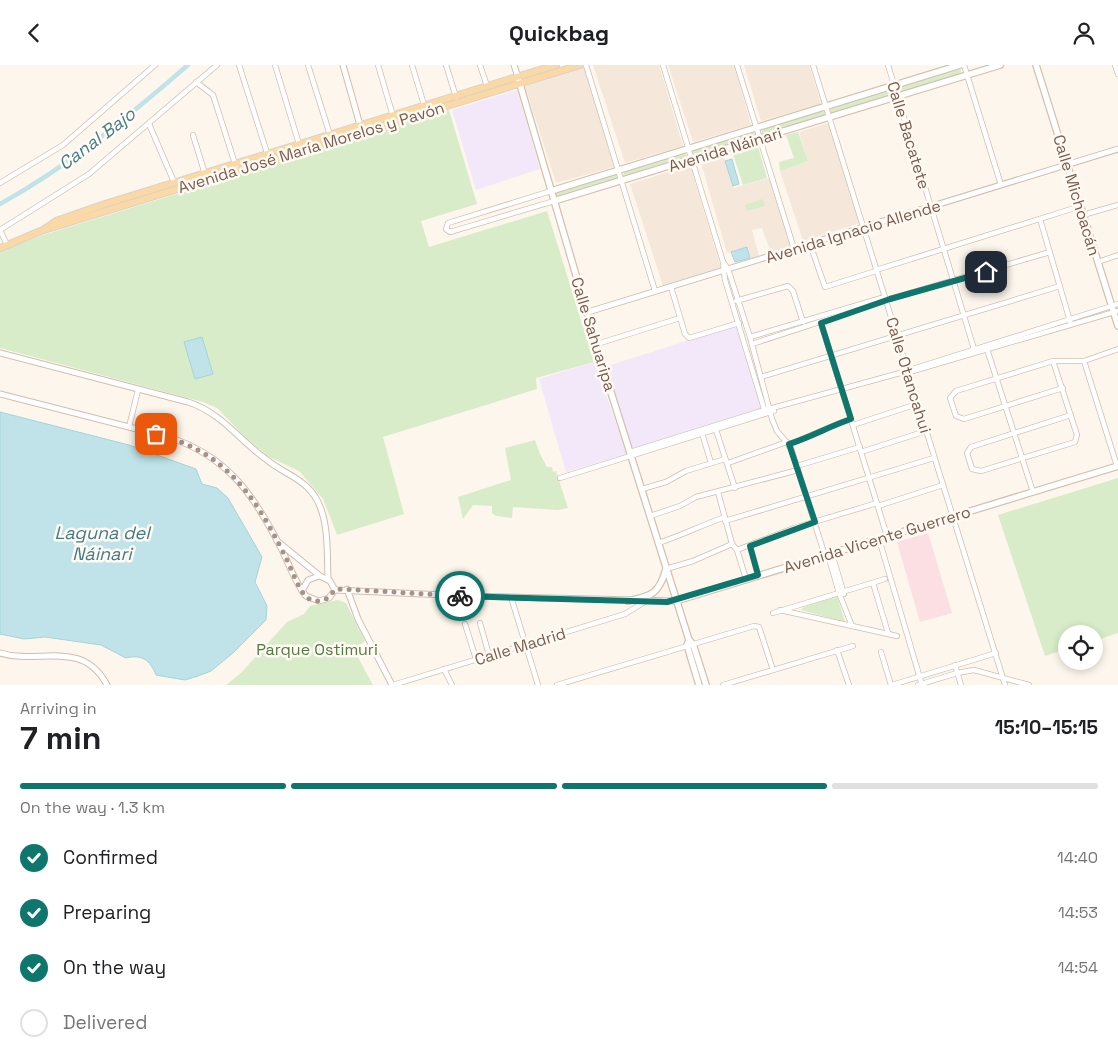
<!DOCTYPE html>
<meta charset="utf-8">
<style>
:root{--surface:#fff;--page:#f2f2f2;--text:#202124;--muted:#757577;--line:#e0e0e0;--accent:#0f766e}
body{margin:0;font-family:"Space Grotesk",sans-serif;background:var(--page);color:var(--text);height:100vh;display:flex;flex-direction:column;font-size:19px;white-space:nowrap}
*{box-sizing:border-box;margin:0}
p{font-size:16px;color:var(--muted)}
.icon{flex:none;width:28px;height:28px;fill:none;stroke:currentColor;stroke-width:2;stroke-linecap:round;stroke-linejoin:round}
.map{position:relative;height:620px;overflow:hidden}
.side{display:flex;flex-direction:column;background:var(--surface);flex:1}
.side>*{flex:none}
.buttons{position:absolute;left:1058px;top:560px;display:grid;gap:10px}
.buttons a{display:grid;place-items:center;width:45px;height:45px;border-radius:50%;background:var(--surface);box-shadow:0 2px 8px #0003;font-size:25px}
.pin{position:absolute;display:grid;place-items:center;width:42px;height:42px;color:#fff;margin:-21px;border-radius:10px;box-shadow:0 2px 8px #0006}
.courier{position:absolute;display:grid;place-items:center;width:50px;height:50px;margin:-25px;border:4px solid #0f766e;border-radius:50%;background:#fff;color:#222;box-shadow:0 1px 6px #0007}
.overview em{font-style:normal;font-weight:800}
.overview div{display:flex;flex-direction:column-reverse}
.overview{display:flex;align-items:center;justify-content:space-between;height:85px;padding:0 20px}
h1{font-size:32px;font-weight:800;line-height:38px}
.bar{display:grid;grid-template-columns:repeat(4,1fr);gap:8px 5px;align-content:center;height:60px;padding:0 20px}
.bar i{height:6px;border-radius:4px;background:var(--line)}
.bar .current{background:var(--accent)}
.bar p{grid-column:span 4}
ol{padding:0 20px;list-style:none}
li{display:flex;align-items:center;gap:15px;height:55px}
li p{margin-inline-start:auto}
li .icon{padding:5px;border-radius:50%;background:var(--accent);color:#fff;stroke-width:4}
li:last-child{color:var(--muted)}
li i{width:28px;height:28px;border:2px solid var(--line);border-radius:50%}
header{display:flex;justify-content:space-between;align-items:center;height:65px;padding:0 20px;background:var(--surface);font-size:22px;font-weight:800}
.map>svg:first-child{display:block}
.residential{fill:#f5e8da}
.education{fill:#f3e8fa}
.medical{fill:#fbdfe3}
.green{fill:#d8ecc9}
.water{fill:#bfe3e8;stroke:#a5d3da}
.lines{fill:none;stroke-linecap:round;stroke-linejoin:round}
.canal{stroke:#bfe3e8;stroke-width:4.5}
.minor-casing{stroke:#d1beb0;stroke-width:6}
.tertiary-casing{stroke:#d1beb0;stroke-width:7}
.secondary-casing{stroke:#d6c0b0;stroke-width:8}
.primary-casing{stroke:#dad1cd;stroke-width:8}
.minor{stroke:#fff;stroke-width:4.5}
.tertiary{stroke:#fff;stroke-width:5}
.secondary{stroke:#fff;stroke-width:5.5}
.primary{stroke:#fbd9a5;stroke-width:6}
.done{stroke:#a89285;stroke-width:5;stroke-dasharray:0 9}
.route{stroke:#0f766e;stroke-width:6}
.labels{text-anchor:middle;stroke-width:5;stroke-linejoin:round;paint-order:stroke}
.street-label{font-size:16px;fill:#7a5c4d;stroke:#fffaf3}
.park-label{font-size:16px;fill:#537a41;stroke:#fffaf3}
.water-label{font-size:18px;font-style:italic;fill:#437c86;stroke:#fffaf3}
</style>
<header><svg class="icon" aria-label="back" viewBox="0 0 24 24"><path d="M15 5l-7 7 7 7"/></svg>Quickbag<svg class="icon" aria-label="person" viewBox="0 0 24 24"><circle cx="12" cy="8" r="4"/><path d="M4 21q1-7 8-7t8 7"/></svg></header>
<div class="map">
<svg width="1118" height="620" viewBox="0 0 1118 620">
<rect width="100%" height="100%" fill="#fdf6ec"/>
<g class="residential">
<path d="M593,0H659L683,81L625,98Z"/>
<path d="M668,0H734L751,60L693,77Z"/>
<path d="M744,0H809L821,39L761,56Z"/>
<path d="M584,2L614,102L556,118L525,21Z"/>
<path d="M829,58L860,158L803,176L780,106L808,96L799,67Z"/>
<path d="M724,92L734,123L769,113L790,181L771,188L762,163L752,165L759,191L751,194L748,182L727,188L701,98Z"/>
<path d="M690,100L721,203L663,221L630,119Z"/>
</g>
<g class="education">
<path d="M517,25L540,104L476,125L452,45Z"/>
<path d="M737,260L761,340L769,345L632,391L604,302Z"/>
<path d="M594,297L627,389L566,407L539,314Z"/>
</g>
<path class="medical" d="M928,468L952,548L920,557L897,477Z"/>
<g class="green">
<path d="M957,3L961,5V10L898,27L899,22L903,19Z"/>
<path d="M889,24L893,25V31L830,48L831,43Z"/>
<path d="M449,45L477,139L421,156L429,182L547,146L594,297L536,313L537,324L383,372L404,449L337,470L323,434L299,406L269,392L245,372L217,343L203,337L0,283V186L43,170Z"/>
<path d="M821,46L825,47L824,52L761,69L762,64L767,62Z"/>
<path d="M751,67L755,68L756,72L693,92L691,88L697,83Z"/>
<path d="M798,67L808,96L780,106L779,97L794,93L786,70Z"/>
<path d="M758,82L767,113L743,120L733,89Z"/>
<path d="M682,88L686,89L687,93L623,112L624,106Z"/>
<path d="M613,109L617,110L618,114L555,133L553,130L555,127Z"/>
<path d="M763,134L765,141L747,146L745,140Z"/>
<path d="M535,375L540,389L547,402H552L553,407L556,406L568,443L558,445L513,442L512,453L496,451L492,448V441L473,440L463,454L458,432L511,415L505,383Z"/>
<path d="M1118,413V568L1094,576V569H1066V584L1045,591L998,450Z"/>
<path d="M837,531L845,557L801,545L804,542Z"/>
<path d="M338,535L346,538L365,576L354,585L373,620H226L241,608L287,557L304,549L310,541Z"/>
</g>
<g class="water">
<path d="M732,94L739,119L733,121L725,96Z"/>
<path d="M747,182L750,193L735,197L731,187Z"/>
<path d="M202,272L213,309L195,314L184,277Z"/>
<path d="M0,347L129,380L196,404L202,419L217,423L228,433L262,492L255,517L267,541L266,555L233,588L211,606L198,611L185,615L156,610C150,595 142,589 126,593L101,580L45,572L24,574L0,569Z"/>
</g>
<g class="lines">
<path class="canal" d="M0,139C69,101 129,51 188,0"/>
<g class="minor-casing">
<g id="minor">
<path d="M239,0L268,91"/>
<path d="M275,0L299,79"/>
<path d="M308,0L330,70"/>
<path d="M378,0L393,51"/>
<path d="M412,0L424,40"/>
<path d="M446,0L456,32"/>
<path d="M480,0L487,21"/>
<path d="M586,0L655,226"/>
<path d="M663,0L723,197L728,204L750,272L772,354L777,366L791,383L825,491"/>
<path d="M737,0L794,184"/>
<path d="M813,0L1005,620"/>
<path d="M888,0L974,284"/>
<path d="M964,0L1001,120"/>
<path d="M1115,0L1118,9"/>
<path d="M196,17L213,30L237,105"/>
<path d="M149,59L174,117"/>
<path d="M193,70L205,109"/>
<path d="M0,118L63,80L155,0"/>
<path d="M551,126L448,158L446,164L450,167L554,136"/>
<path d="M1083,150L1118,140"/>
<path d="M1040,154L1070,256"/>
<path d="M0,165L89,109L217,0"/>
<path d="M0,165L7,180"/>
<path d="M810,179L825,222L876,206"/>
<path d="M723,197L725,215L765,347"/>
<path d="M1098,197L1118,190"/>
<path d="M876,205L1081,141"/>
<path d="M671,222L685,269L689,273L739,258"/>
<path d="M736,236L788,221L793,226L803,257"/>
<path d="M821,258L887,471"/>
<path d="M750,272L885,232"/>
<path d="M597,279L680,253"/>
<path d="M752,279L890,234L1050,187"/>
<path d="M987,284L1033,427"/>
<path d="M1053,296L1077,370L1075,377L981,406L972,404L967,388L971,382L1071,350"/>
<path d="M1084,296L1117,401"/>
<path d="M906,308L1118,246"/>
<path d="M761,312L1060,221"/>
<path d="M1063,323L964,354L956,351L950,333L956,326L1053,296H1084L1118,284"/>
<path d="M853,360L917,339"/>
<path d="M129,362L138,325"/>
<path d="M716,365L735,423"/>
<path d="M702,368L711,398"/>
<path d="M789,379C811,371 830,361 851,354"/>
<path d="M630,387L758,347L900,308L1118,239"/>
<path d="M861,387L926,366"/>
<path d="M728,398L787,377"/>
<path d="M797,401L860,382"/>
<path d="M560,413L774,346"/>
<path d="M642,424L666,417L686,406L725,394"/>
<path d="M718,427L732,479L737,485L746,514"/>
<path d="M878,441L943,420"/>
<path d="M650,451L680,441L696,432L798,405"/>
<path d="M725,456L934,393"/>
<path d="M879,474L922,620"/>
<path d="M658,478C681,471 702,460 725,452"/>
<path d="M750,481L758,510"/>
<path d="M737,485L794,463L877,438"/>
<path d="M832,489L844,529"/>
<path d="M828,490L839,528L852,561"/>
<path d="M666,504L693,496L732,479"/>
<path d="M873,518L888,568"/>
<path d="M511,532L538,620"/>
<path d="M780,545L897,571"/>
<path d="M773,548L885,514"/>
<path d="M480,558L489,590"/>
<path d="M465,559L476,594"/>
<path d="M837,585L849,620"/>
<path d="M881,587L891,620"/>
<path d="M955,600L961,620"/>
<path d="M444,604L452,620"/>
<path d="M393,620L625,549L646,536"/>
<path d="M557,620L754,561L759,562L773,605"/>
<path d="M723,620L853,581"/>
<path d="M892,620L996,588"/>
<path d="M918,620L957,608L974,605L1029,620"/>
</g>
</g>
<g class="tertiary-casing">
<g id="tertiary">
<path d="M343,0L360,60"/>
<path d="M514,0L518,12"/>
<path d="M588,247L1118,84"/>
<path d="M0,288L188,337C222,348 239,375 267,395C284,409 306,414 317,435C329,457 327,489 328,514"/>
<path d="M0,329L168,372C229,391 256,433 283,487C290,502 296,519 306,531L319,536L329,533L335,525L330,516L320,511L277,476"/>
<path d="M347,524L358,554L392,620"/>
<path d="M335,525L466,531L676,536"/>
<path d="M302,526L308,515L319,511"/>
<path d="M0,588C38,600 82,573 107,620"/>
</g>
</g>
<g class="secondary-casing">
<g id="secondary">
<path d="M1036,0L1118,261"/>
<path d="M519,16L603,302L689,575L687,580L699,620"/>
<path d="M551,126L960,0"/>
<path d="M554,136L1000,0"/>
<path d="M628,536C652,531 659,529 666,504"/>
<path d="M676,536L1118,401"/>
<path d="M689,575L693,579L706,620"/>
</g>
</g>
<g class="primary-casing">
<g id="primary">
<path d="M44,165L580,0"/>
<path d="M0,183L43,165L56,156L105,139L556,0"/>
</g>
</g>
<use href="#minor" class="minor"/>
<use href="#tertiary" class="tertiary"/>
<use href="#secondary" class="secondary"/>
<use href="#primary" class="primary"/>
</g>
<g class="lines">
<path class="done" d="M156,369C224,386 253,428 283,487C290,500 295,516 303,528C312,541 329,537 334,525L341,524L460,531"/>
<path class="route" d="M460,531L667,537L758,510L750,481L815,457L789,379C811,372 830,361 851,354L821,258L890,234L986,207"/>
</g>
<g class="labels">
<g class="street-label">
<text transform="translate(909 70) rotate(73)" y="6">Calle Bacatete</text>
<text transform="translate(311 82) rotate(-17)" y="6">Avenida José María Morelos y Pavón</text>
<text transform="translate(725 84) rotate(-17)" y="6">Avenida Náinari</text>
<text transform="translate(1077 130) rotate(73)" y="6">Calle Michoacán</text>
<text transform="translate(853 166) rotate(-17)" y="6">Avenida Ignacio Allende</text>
<text transform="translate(594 269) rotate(73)" y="6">Calle Sahuaripa</text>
<text transform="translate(909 310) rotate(73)" y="6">Calle Otancahui</text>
<text transform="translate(877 474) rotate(-17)" y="6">Avenida Vicente Guerrero</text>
<text transform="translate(520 581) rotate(-17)" y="6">Calle Madrid</text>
</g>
<g class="park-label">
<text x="317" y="590">Parque Ostimuri</text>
</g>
<g class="water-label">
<text transform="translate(97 74) rotate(-37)" y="6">Canal Bajo</text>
<text x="102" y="474">Laguna del<tspan x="102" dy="21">Náinari</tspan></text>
</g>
</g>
</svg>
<div class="buttons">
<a><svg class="icon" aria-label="locate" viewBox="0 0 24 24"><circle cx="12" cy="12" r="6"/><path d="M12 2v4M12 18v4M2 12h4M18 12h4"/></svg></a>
</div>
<div class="pin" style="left:156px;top:369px;background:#ea580c"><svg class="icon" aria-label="bag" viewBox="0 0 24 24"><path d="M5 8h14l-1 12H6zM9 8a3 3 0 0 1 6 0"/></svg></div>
<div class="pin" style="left:986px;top:207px;background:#1f2937"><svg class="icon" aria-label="home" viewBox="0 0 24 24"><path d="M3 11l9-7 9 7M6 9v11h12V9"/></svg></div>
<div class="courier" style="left:460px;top:531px"><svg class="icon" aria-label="bike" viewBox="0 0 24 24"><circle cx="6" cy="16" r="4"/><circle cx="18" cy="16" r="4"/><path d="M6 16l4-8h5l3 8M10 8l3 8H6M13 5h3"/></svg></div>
</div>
<section class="side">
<div class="overview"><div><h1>7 min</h1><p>Arriving in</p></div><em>15:10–15:15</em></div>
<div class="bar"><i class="current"></i><i class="current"></i><i class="current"></i><i></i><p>On the way · 1.3 km</p></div>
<ol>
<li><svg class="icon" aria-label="check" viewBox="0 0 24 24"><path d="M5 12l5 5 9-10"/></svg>Confirmed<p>14:40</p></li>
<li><svg class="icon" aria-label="check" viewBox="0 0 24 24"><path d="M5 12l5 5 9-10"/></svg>Preparing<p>14:53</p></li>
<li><svg class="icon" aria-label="check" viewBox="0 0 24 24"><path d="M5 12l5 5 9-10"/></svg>On the way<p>14:54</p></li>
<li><i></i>Delivered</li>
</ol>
</section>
